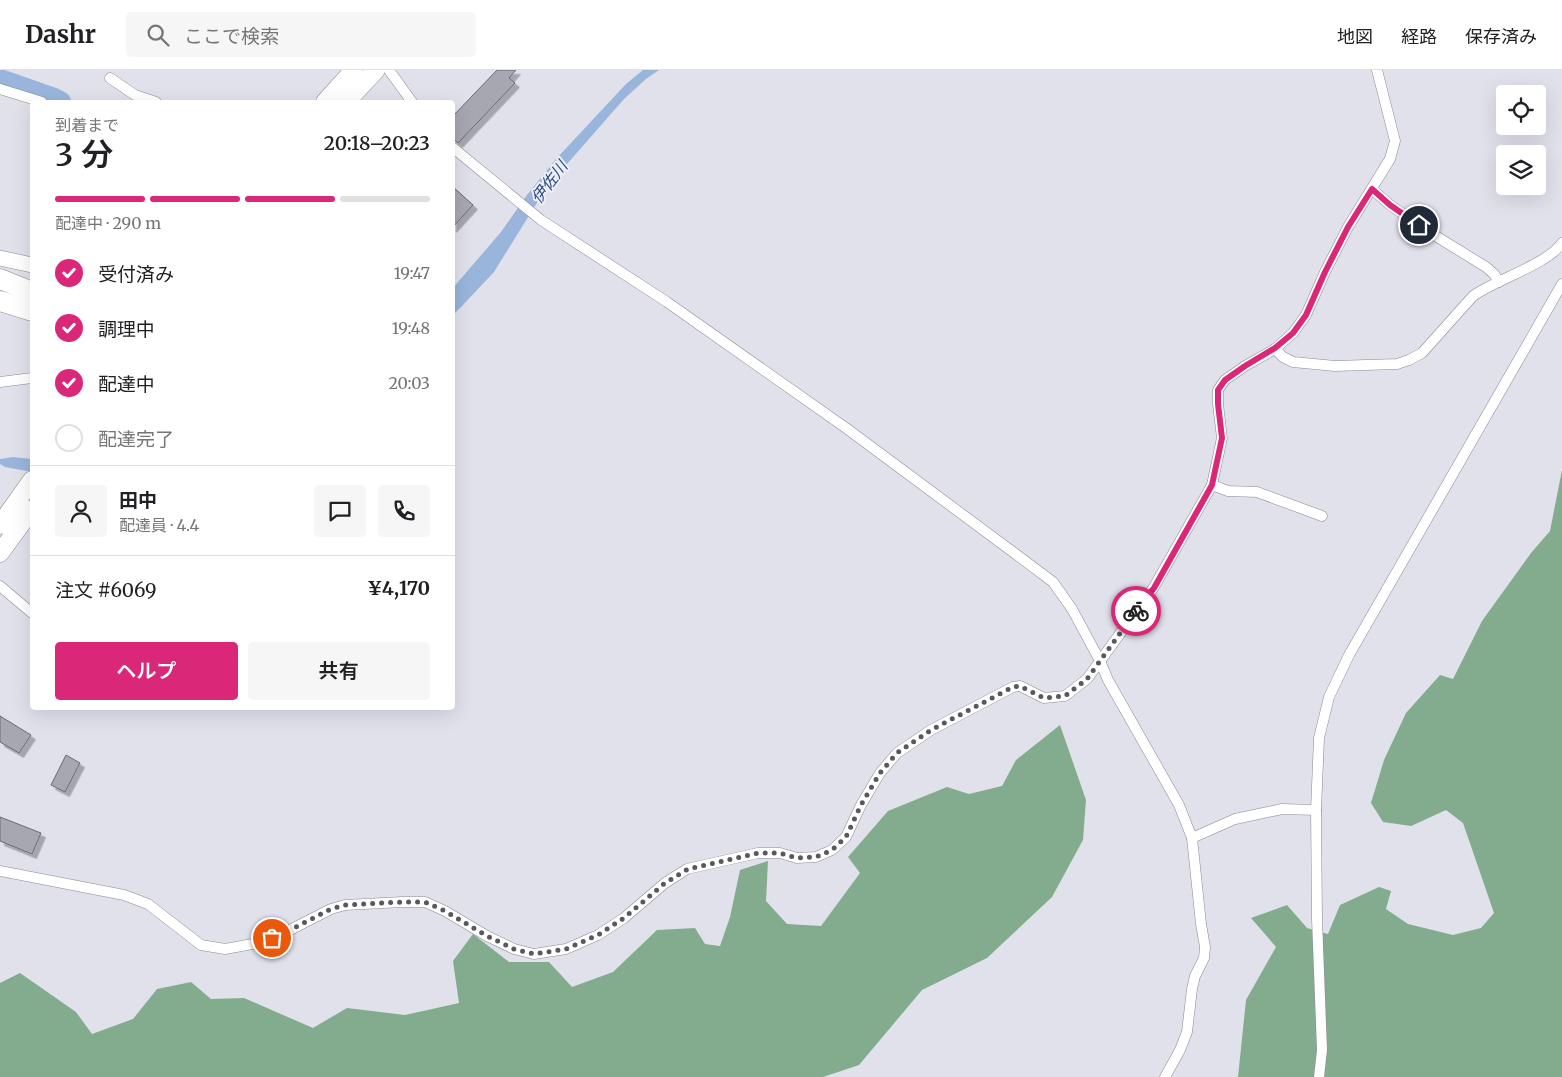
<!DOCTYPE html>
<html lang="ja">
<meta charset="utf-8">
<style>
:root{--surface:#fff;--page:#f6f6f6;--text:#202124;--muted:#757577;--line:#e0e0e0;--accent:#db2777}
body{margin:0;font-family:Merriweather,"Noto Sans JP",serif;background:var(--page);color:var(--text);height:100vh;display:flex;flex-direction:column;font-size:19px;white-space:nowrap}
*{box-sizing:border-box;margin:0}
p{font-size:16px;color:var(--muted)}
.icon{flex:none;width:28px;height:28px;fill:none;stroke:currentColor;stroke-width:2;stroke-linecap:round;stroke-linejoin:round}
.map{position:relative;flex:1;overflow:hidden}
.sheet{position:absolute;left:30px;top:30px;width:425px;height:610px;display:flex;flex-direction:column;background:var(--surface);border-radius:5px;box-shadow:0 5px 20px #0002}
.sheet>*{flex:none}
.fabs{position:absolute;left:1496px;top:15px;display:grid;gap:10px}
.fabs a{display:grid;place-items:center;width:50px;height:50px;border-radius:5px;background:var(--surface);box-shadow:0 5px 20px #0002;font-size:25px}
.pin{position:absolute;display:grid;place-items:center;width:42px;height:42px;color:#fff;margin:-21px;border:2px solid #fff;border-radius:50%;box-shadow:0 1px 5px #0007}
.courier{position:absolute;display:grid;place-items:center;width:50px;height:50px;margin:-25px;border:4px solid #db2777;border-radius:50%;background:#fff;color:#222;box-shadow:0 1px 6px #0007}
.summary em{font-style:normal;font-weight:600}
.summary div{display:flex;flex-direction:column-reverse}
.summary{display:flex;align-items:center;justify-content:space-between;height:85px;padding:0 25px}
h1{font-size:32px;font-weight:600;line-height:38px}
.bar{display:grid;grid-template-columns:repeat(4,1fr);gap:8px 5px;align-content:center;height:60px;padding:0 25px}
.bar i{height:6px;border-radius:4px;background:var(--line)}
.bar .on{background:var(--accent)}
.bar p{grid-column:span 4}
.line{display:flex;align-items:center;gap:12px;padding:0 25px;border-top:1px solid var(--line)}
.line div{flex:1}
.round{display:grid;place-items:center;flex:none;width:52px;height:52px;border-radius:5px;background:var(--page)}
ol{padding:0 25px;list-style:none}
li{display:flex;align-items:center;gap:15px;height:55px}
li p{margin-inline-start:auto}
li .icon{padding:5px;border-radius:50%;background:var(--accent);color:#fff;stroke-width:4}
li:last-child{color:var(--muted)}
li i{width:28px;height:28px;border:2px solid var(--line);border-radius:50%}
.primary-button{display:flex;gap:10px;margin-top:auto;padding:10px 25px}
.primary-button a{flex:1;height:58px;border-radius:5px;background:var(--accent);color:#fff;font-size:20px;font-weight:600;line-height:58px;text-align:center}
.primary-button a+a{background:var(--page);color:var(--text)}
header{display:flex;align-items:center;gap:30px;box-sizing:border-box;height:70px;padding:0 25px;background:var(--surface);border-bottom:1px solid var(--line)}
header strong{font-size:24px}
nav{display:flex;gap:28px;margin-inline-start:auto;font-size:18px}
.search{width:350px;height:45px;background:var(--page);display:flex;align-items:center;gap:12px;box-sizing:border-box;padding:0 18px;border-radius:5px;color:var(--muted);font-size:19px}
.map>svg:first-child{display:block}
.forest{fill:#82ac8d}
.water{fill:#99b5dc}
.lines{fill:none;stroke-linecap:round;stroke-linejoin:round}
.river{stroke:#99b5dc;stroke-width:22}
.building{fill:#a7a7b1;stroke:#6a6a73;filter:url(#shadow)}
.minor-casing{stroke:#898993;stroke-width:11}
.secondary-casing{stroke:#898993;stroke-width:16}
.trunk-casing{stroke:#898993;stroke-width:19}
.motorway-casing{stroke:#898993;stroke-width:21}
.minor{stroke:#fff;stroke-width:10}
.secondary{stroke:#fff;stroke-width:15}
.trunk{stroke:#fff;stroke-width:18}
.motorway{stroke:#fff;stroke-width:20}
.done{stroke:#58585e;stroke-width:5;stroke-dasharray:0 9}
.route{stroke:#db2777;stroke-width:6}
.labels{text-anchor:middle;stroke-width:4;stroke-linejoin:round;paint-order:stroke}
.water-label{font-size:16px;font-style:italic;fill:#274c7e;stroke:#eeeef9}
</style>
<header>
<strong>Dashr</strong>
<div class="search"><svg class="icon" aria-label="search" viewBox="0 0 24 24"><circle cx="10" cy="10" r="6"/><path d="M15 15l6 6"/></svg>ここで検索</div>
<nav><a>地図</a><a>経路</a><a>保存済み</a></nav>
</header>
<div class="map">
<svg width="1562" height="1007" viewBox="0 0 1562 1007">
<defs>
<filter id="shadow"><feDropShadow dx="4.5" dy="4.5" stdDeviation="0" flood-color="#0004"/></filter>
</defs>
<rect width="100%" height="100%" fill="#e1e1ec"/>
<g class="forest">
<path d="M1562,400V1007H1238L1246,930L1276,877L1251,848L1287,835L1307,858L1328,864L1340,835L1379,817L1391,821L1386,839L1408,854L1453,865L1481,858L1494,843L1463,753L1446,740L1411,756L1383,752L1371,733L1384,690L1406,643L1440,605L1453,609L1482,551L1531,483L1550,461Z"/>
<path d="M1060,655L1086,730L1083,770L1052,827L987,888L922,920L859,995L823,1007H0V913L20,903L76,942L92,964L133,949L157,919L191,912L211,929L244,928L313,958L347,938L405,945L459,933L453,891L473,864L509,892H549L572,917L613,902L657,860L695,858L705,874L720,876L730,847L740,800L768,791L766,831L787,854L821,856L860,803L848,787L888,741L947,717L969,724L1002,716L1016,690Z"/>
</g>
<g class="water">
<path d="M643,0H659L646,9L624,29L546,118L494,202L461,237L453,245L452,219L501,162L527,125L556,89L626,14Z"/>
<path d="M13,387L32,389V402L5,397L0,394V389Z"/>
</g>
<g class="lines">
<path class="river" d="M0,10L54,29L60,32"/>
</g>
<g class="building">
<path d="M497,0H516L509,8L515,13L458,73L452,68V47Z"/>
<path d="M452,116L473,135L452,158Z"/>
<path d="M0,646L31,665L19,683L0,672Z"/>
<path d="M66,685L80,693L65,722L51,715Z"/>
<path d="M0,747L41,763L32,784L0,771Z"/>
</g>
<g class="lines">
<g class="minor-casing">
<g id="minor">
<path d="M389,0L412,32"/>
<path d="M110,8L135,25L156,32"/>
<path d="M0,19L42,32"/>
<path d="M452,77L541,150L667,232L846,358L1013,482L1053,512L1072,539L1100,591L1108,610L1179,735L1192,768L1235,749L1282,739L1316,740"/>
<path d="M1372,119L1390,135L1434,165L1486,197L1494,204L1499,212"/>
<path d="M1275,279L1283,287L1293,292L1335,296L1397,294L1409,290L1422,283L1473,226C1495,210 1548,194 1562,173"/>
<path d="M0,312L32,308"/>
<path d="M1212,415L1228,421L1257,422L1322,446"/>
<path d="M0,516L32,543"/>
<path d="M0,801L124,825L148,834L201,875L225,879L258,873L286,862L331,839L345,835L402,832H425L445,841L487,866L514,879L534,884L566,879L598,865L624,848L665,813L687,799L758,783H780L797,788L816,787L832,780L846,767L861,735L880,703L897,683L931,660L1013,617L1020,616L1044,628L1065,626L1087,609L1154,517L1212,415L1222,368L1218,334V320L1225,310L1245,296L1275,279L1293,263L1306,245L1325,202L1348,157L1390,89L1395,71L1377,0"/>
<path d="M1165,1007L1180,980L1187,962L1192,919L1195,906L1204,888L1205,877L1201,854L1192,768"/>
<path d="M1319,1007L1322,980L1317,849L1316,740L1319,668L1329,627L1349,585L1562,214"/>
</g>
</g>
<g class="secondary-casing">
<path id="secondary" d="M0,188L32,195"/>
</g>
<g class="trunk-casing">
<g id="trunk">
<path d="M325,32L354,0"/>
<path d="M346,32L376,0"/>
<path d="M0,455L32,410"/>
<path d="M0,483L32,439"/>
</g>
</g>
<g class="motorway-casing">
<g id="motorway">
<path d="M0,209L32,222"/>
<path d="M0,231L32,241"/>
</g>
</g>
<use href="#minor" class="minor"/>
<use href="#secondary" class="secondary"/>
<use href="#trunk" class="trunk"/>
<use href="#motorway" class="motorway"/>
</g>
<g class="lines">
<path class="done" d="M272,868L286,862L331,839L345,835L402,832H425L445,841L487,866L514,879L534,884L566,879L598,865L624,848L665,813L688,799L758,783H780L797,788L816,787L832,780L846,767L861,735L880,703L897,683L931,660L1013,617L1020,616L1044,628L1065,626L1087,609L1136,541"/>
<path class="route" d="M1136,541L1154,518L1212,415L1222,368L1218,334V320L1225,310L1245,296L1275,278L1293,263L1306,245L1325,202L1348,157L1372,119L1390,135L1419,155"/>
</g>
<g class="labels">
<g class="water-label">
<text transform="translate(549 112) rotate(-53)" y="6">伊佐川</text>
</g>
</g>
</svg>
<div class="fabs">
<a><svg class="icon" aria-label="locate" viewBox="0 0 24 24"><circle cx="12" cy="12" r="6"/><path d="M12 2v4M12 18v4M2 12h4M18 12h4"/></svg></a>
<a><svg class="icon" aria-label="layers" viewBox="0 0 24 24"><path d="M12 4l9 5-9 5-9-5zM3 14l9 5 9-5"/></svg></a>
</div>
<div class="pin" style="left:272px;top:868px;background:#ea580c"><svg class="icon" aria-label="bag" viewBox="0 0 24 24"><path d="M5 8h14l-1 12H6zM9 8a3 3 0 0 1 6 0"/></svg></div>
<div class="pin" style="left:1419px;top:155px;background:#1f2937"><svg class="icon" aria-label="home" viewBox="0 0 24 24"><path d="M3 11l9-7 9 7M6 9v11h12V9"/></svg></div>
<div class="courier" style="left:1136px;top:541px"><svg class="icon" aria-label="bike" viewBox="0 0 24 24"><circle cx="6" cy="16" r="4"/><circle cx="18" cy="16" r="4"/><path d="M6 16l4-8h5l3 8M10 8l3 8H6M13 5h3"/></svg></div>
<section class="sheet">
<div class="summary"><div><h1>3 分</h1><p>到着まで</p></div><em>20:18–20:23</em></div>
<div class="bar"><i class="on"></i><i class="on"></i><i class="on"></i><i></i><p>配達中 · 290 m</p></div>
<ol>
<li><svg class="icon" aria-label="check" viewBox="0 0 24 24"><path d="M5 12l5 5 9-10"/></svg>受付済み<p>19:47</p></li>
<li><svg class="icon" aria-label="check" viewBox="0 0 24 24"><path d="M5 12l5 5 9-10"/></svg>調理中<p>19:48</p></li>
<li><svg class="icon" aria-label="check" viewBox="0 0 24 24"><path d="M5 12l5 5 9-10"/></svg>配達中<p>20:03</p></li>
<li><i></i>配達完了</li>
</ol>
<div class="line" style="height:90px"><a class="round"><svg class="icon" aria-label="person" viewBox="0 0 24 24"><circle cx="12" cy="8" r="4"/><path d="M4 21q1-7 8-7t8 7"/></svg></a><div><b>田中</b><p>配達員 · 4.4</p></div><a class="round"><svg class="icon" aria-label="chat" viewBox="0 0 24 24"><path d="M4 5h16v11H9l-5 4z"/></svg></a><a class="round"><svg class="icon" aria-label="phone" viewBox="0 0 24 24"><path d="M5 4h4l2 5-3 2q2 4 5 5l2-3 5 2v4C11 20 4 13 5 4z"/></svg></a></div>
<div class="line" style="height:65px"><div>注文 #6069</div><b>¥4,170</b></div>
<div class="primary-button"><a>ヘルプ</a><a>共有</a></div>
</section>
</div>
